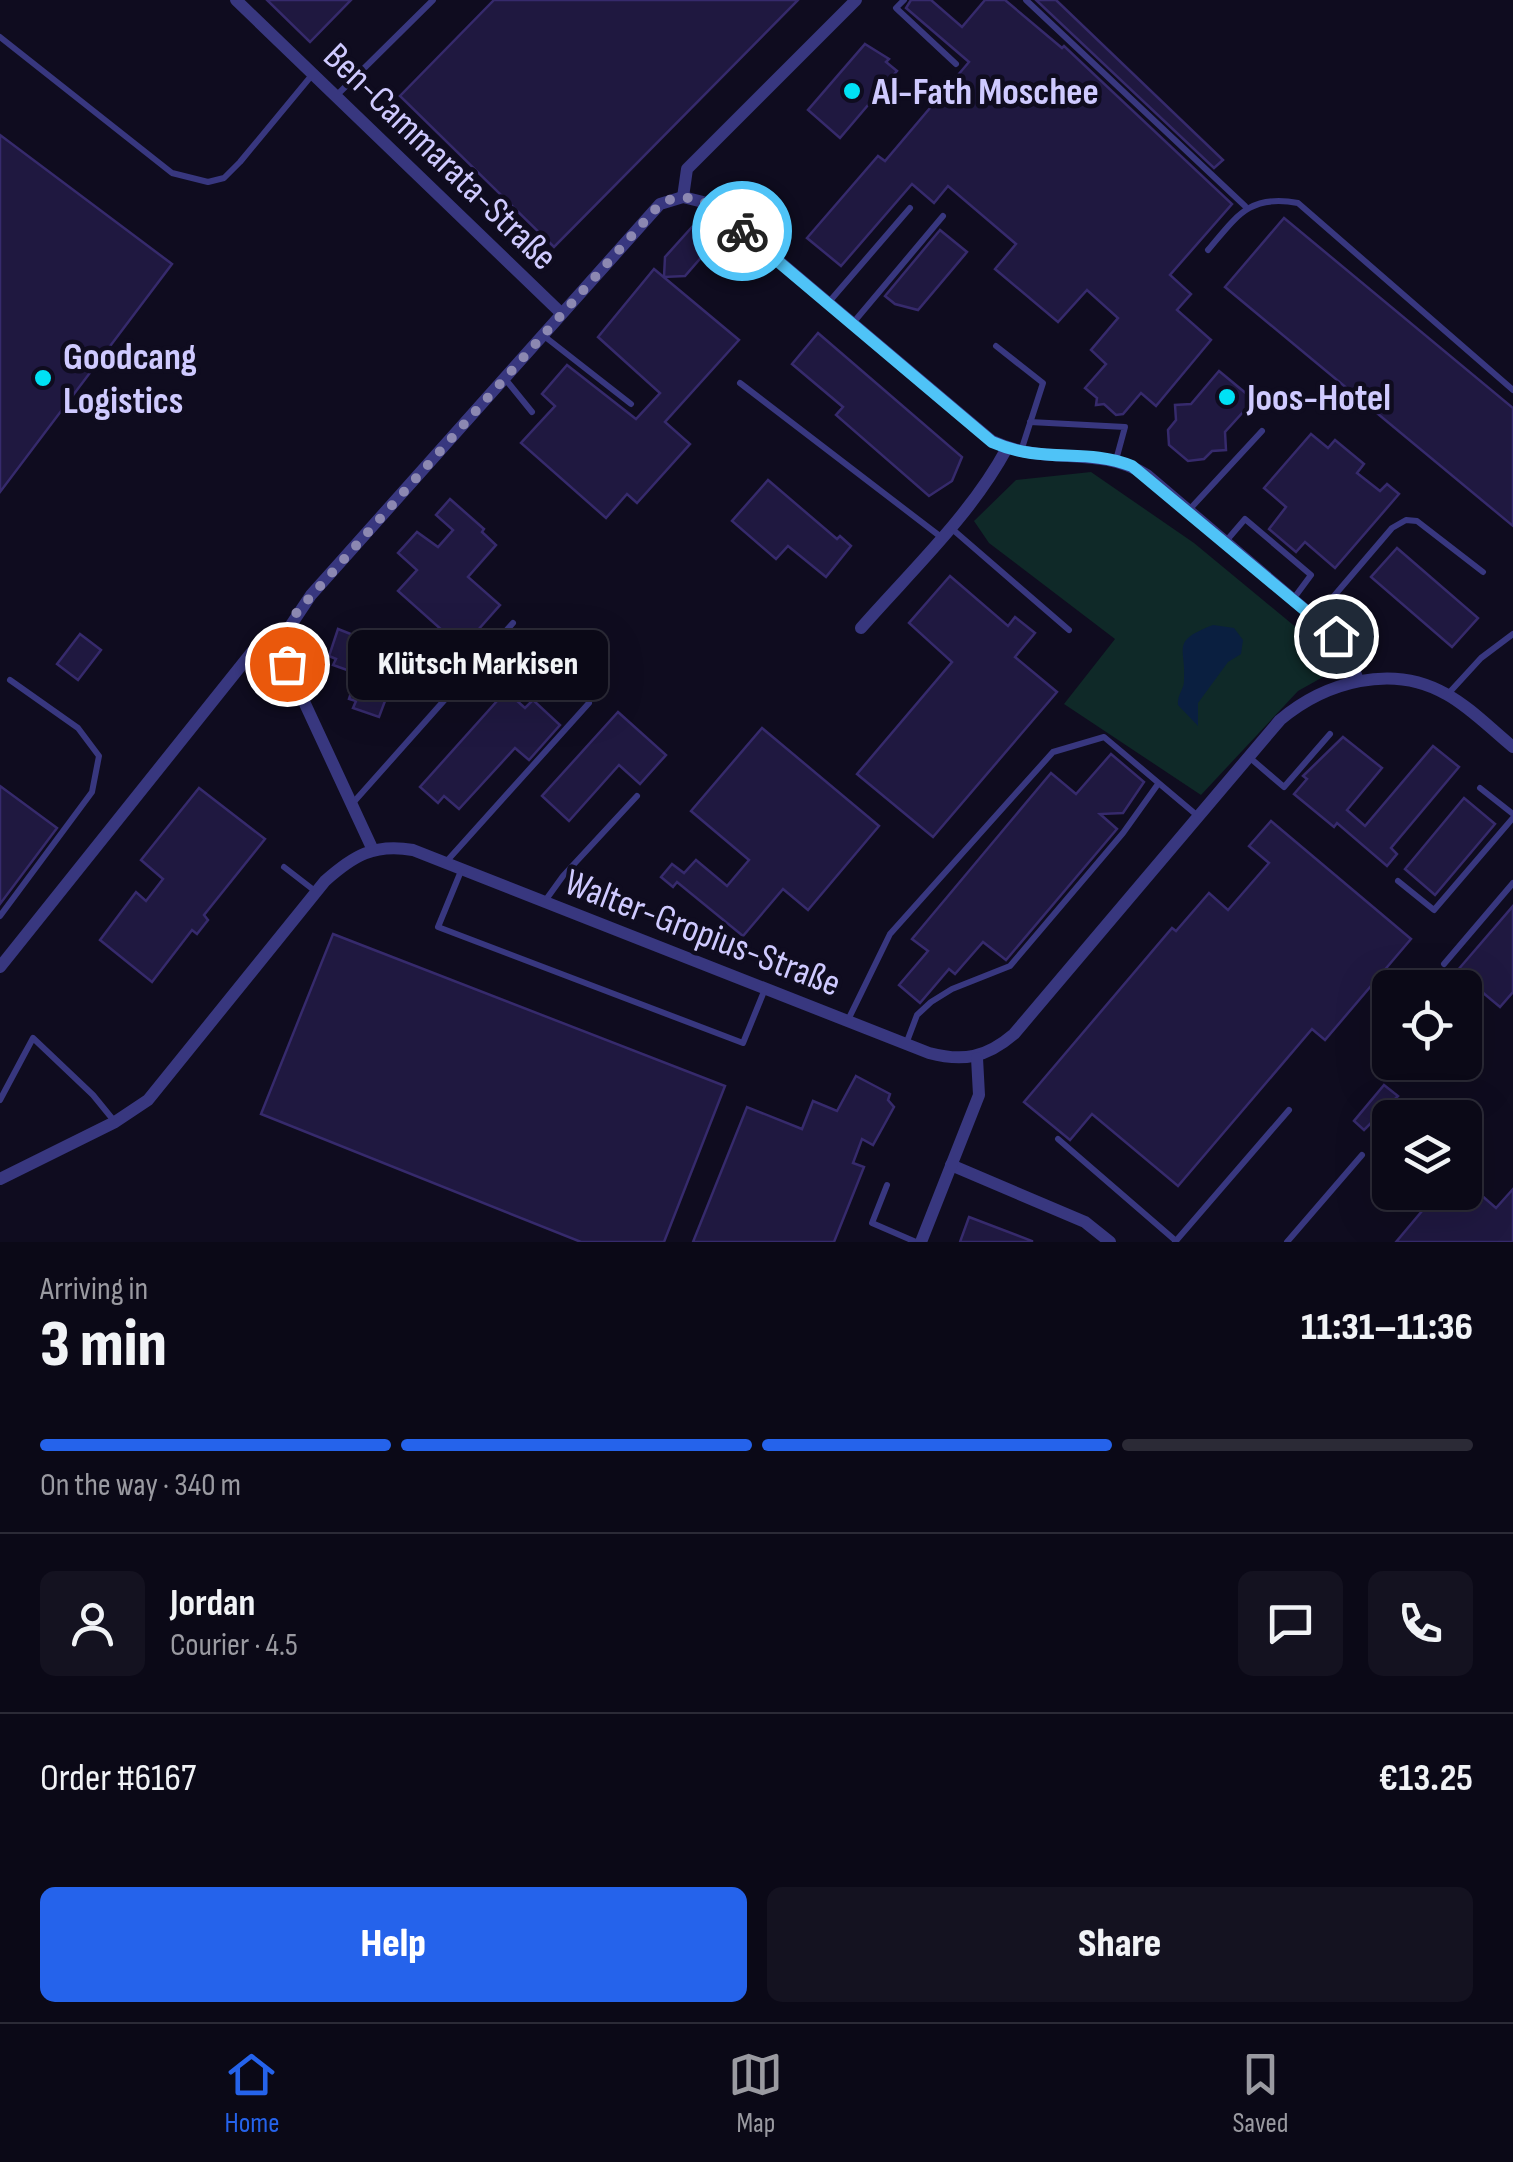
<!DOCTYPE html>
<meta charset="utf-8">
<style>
:root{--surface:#0b0917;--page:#141220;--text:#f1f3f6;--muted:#9a9aa1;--line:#2b2a36;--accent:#2563eb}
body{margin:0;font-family:"Sofia Sans Condensed",sans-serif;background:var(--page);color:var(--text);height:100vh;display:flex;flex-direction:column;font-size:38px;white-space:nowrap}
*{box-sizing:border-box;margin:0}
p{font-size:32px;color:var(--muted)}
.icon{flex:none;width:55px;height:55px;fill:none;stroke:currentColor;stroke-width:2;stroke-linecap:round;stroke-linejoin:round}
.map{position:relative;height:1242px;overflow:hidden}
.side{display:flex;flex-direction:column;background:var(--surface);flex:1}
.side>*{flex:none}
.buttons{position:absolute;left:1372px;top:970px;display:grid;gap:20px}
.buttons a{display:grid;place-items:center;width:110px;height:110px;border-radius:15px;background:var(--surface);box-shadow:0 10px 40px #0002,0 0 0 2px var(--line);font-size:50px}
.pin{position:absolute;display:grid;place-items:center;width:85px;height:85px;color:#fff;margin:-42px;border:5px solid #fff;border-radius:50%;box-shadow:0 2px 10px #0007}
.courier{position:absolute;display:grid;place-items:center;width:100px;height:100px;margin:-50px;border:8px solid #4fc3f7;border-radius:50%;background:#fff;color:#222;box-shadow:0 2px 12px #0007}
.bubble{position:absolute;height:70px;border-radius:15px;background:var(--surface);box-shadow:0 10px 40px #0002,0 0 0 2px var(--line);font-size:32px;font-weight:800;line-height:70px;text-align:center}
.head em{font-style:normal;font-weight:800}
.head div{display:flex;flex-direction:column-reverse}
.head{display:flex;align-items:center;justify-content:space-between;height:170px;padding:0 40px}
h1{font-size:65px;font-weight:800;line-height:75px}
.bar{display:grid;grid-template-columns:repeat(4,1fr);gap:15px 10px;align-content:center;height:120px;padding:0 40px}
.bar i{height:12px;border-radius:8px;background:var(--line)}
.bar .active{background:var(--accent)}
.bar p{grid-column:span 4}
.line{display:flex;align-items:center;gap:25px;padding:0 40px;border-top:2px solid var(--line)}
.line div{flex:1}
.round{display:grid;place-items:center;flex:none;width:105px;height:105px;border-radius:15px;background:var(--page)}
.button{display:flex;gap:20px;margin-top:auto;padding:20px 40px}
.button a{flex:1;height:115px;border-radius:15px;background:var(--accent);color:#fff;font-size:40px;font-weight:800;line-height:115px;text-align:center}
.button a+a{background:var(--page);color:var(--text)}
.tabs{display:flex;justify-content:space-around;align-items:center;height:140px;border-top:2px solid var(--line);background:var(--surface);font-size:28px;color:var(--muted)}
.tabs a{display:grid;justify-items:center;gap:5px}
.tabs .active{color:var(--accent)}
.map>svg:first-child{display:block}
.green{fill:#0f2928}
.water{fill:#0a1f40}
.building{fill:#1f1840;stroke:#362a6c;stroke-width:2.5}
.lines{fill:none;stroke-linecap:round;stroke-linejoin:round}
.lane{stroke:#38377f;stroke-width:6}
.street{stroke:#38377f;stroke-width:12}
.done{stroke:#8c88b1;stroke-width:10;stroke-dasharray:0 18}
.route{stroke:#4fc3f7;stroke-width:12}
.poi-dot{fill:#00e1f5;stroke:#0f0c1f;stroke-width:4}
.labels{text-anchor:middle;stroke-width:9;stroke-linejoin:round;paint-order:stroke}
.poi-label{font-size:38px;font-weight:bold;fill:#cfcaff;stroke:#0f0c1f;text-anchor:start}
.street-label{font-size:38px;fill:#cfcaff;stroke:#0f0c1f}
</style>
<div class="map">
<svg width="1513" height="1242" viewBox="0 0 1513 1242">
<rect width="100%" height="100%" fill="#0f0c1f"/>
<path class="green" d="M1091,472L1194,543L1321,648L1323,677L1298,691L1201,795L1064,704L1115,639L989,543L974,521L1016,480Z"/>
<path class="water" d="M1213,625L1234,628L1243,640L1241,654L1228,662L1198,703V726L1178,705C1177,695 1183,691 1184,682C1187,647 1169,642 1213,625Z"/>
<g class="building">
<path d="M267,0H351L310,42Z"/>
<path d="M494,0H798L554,247L400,96Z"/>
<path d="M911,0H931L962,27L985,0H1005L1062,48L1064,46L1232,204L1170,275L1191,294L1177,310L1211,340L1156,406L1141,393L1123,414L1116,415L1104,404L1096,405L1097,398L1085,388L1106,364L1091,350L1118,318L1087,290L1058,322L995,269L1016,244L948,186L934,203L912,184L841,266L807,238L878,156L885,161L969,62L906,8Z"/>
<path d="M1036,0H1056L1223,160L1214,168Z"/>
<path d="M865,44L889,59L886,62L897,71L840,138L808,110Z"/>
<path d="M0,135L172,264L0,492Z"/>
<path d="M1284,218L1513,408V526L1225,287Z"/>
<path d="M692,227L698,232V241L706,240L712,245L685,276L664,277L665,257Z"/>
<path d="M940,230L967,252L918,310L895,304L885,296Z"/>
<path d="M654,269L739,340L665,422L690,444L637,503L627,494L606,518L521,443L555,406L542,394L567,365L636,419L660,393L598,337Z"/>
<path d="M818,333L962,457L952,481L929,496L836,415L843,407L792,364Z"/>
<path d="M1219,371L1254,400L1225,432L1226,450L1212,451L1204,459L1188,461L1169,445L1168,430L1176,420L1175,405L1191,404Z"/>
<path d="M1311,434L1328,448L1335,440L1364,464L1357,473L1380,491L1387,484L1399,494L1335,568L1305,542L1296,552L1269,529L1286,507L1264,488Z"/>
<path d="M768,480L837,539L840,536L851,546L826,577L788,546L776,559L732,521Z"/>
<path d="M450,499L484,529L482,532L496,545L468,577L500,605L462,648L398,591L417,570L398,553L417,532L438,547L453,530L436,515Z"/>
<path d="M1397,548L1478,618L1452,647L1371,577Z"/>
<path d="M950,576L1008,626L1015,617L1035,633L1015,657L1057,692L933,837L857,774L952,662L909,623Z"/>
<path d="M338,629L371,642L365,671L391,685L379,717L353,708L356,701L349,699L355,681L350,671L333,665L336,659L329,656Z"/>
<path d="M80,634L101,650L78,680L57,664Z"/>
<path d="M506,691L525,708L533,700L560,725L529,760L515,748L459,809L444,796L438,803L420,787Z"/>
<path d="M618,712L666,755L640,784L619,765L569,821L542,796Z"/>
<path d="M762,728L879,826L808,910L783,889L743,936L677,882L673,887L661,877L672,864L684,873L696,860L727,886L749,860L691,811Z"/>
<path d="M1343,737L1382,768L1347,810L1365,826L1433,746L1459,767L1391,848L1397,854L1387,866L1337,823L1334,827L1294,794L1307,779L1303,776Z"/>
<path d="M1111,754L1144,782L1123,813L1100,814L1117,829L1006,960L983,942L955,974L949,969L920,1003L899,985L928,951L912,939L1051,773L1076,794Z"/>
<path d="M0,786L57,828L0,904Z"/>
<path d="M199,788L265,839L204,915L208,920L197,934L192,930L152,982L100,940L136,892L146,901L163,879L141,860Z"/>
<path d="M1464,798L1495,824L1435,895L1405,869Z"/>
<path d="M1271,821L1411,939L1325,1040L1312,1029L1178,1186L1092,1114L1070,1140L1024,1102L1172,928L1176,931L1209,893L1228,910L1269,863L1249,846Z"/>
<path d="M1513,906V992L1500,1007L1457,971Z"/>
<path d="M333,934L725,1086L664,1242H581L261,1114Z"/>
<path d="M856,1076L890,1094L888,1100L894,1107L873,1145L862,1139L853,1163L864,1167L834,1242H693L747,1107L802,1129L813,1101L837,1111Z"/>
<path d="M1384,1085L1398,1096L1364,1130L1354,1121Z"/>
<path d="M1465,1181L1496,1208L1513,1189V1242H1396L1438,1192H1465Z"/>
<path d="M969,1217L1032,1241V1242H960Z"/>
</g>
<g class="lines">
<g class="lane">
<path d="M904,0L896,8L956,64"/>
<path d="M1026,0L1245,206"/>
<path d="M0,37L172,173L208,182L224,178L240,162L312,75"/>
<path d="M336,96L433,0"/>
<path d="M1208,250C1237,216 1249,194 1298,203L1513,390"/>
<path d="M829,302L910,208"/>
<path d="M853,323L943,216"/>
<path d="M544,336L631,404"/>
<path d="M996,346L1043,383L1021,451"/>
<path d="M506,380L532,412"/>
<path d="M740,383L941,537"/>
<path d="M1030,422L1125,427L1116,460"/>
<path d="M1189,510L1262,431"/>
<path d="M951,528L1069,630"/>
<path d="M1227,540L1245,519L1311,575L1294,598"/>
<path d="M1316,617L1392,528L1406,520L1417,521L1483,572"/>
<path d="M1448,694L1481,658L1513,634"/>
<path d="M1249,757L1284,787L1330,734"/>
<path d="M1480,788L1513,814"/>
<path d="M352,804L513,623"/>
<path d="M446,862L589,703"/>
<path d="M284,867L315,891"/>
<path d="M461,871L438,927L743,1043L765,989"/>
<path d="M1398,881L1434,910L1513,818"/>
<path d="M545,901L563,876L637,796"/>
<path d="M0,916L92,792L99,756L78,728L10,680"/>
<path d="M1444,964L1513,883"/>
<path d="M848,1020L890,934L1053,752L1104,737L1199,817"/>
<path d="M906,1044L917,1015L931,1002L952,989L1010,966L1123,833L1158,784"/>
<path d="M0,1100L33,1038L93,1095L115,1122"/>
<path d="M1058,1139L1176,1241"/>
<path d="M887,1185L872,1223L916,1242"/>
<path d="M1175,1242L1289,1110"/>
<path d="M1287,1242L1362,1155"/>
</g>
<g class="street">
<path d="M236,0L561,313"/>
<path d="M683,197L687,169L856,0"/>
<path d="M861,628C911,571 971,515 1007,448"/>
<path d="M372,848L287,665L285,634L311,595L660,204L683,197L711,204L992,441C1047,467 1097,444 1147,475L1336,636L1347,648L1358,681"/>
<path d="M0,967L252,652L266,641L285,634"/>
<path d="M951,1165L1085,1222L1110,1242"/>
<path d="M0,1179L115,1122L148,1100L325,881C353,856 374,843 413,850L929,1053C963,1062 986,1058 1014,1034L1280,720C1325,682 1392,663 1446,694C1470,707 1492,730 1513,747"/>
<path d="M921,1242L979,1095L977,1058"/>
</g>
</g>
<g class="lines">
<path class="done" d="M287,664L285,634L297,612L660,204C694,186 718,210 742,231"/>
<path class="route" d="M742,231L992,442C1045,465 1084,447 1132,466L1336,636"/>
</g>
<g class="poi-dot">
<circle cx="852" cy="91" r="10"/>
<circle cx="43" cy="378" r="10"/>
<circle cx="1227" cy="397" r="10"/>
</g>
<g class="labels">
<g class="poi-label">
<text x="872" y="104">Al-Fath Moschee</text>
<text x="63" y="369">Goodcang<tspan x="63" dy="44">Logistics</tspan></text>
<text x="1247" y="410">Joos-Hotel</text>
</g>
<g class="street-label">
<text transform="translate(441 156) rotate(44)" y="13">Ben-Cammarata-Straße</text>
<text transform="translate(703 932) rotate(21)" y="13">Walter-Gropius-Straße</text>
</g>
</g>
</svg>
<div class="buttons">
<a><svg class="icon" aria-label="locate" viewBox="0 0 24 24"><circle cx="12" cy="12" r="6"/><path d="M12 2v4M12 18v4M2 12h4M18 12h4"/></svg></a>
<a><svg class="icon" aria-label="layers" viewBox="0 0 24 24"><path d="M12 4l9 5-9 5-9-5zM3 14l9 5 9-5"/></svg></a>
</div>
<div class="pin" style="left:287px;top:664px;background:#ea580c"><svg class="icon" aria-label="bag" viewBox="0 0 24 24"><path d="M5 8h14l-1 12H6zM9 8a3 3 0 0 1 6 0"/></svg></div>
<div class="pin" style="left:1336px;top:636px;background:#1f2937"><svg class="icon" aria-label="home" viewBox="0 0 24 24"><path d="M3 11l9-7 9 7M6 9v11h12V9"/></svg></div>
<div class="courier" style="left:742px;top:231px"><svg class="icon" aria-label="bike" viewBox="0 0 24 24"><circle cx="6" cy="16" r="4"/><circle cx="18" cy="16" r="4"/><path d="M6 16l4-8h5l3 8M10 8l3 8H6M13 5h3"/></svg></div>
<div class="bubble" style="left:348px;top:630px;width:260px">Klütsch Markisen</div>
</div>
<section class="side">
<div class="head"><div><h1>3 min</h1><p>Arriving in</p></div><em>11:31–11:36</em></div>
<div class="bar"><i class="active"></i><i class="active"></i><i class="active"></i><i></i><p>On the way · 340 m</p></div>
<div class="line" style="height:180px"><a class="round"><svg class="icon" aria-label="person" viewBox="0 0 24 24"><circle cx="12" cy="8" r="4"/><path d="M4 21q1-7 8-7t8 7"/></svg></a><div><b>Jordan</b><p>Courier · 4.5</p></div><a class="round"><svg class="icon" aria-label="chat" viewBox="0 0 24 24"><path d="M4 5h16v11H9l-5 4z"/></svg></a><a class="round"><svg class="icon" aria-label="phone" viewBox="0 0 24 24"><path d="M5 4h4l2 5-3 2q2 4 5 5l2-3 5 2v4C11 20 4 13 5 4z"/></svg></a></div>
<div class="line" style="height:130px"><div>Order #6167</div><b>€13.25</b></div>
<div class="button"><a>Help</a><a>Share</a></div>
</section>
<nav class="tabs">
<a class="active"><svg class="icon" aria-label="home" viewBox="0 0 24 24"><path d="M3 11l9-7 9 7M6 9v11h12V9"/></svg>Home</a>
<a><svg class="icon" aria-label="map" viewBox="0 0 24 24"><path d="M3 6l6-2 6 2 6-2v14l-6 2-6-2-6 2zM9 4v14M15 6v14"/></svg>Map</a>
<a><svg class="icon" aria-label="saved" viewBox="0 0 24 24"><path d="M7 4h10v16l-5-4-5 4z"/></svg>Saved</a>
</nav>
